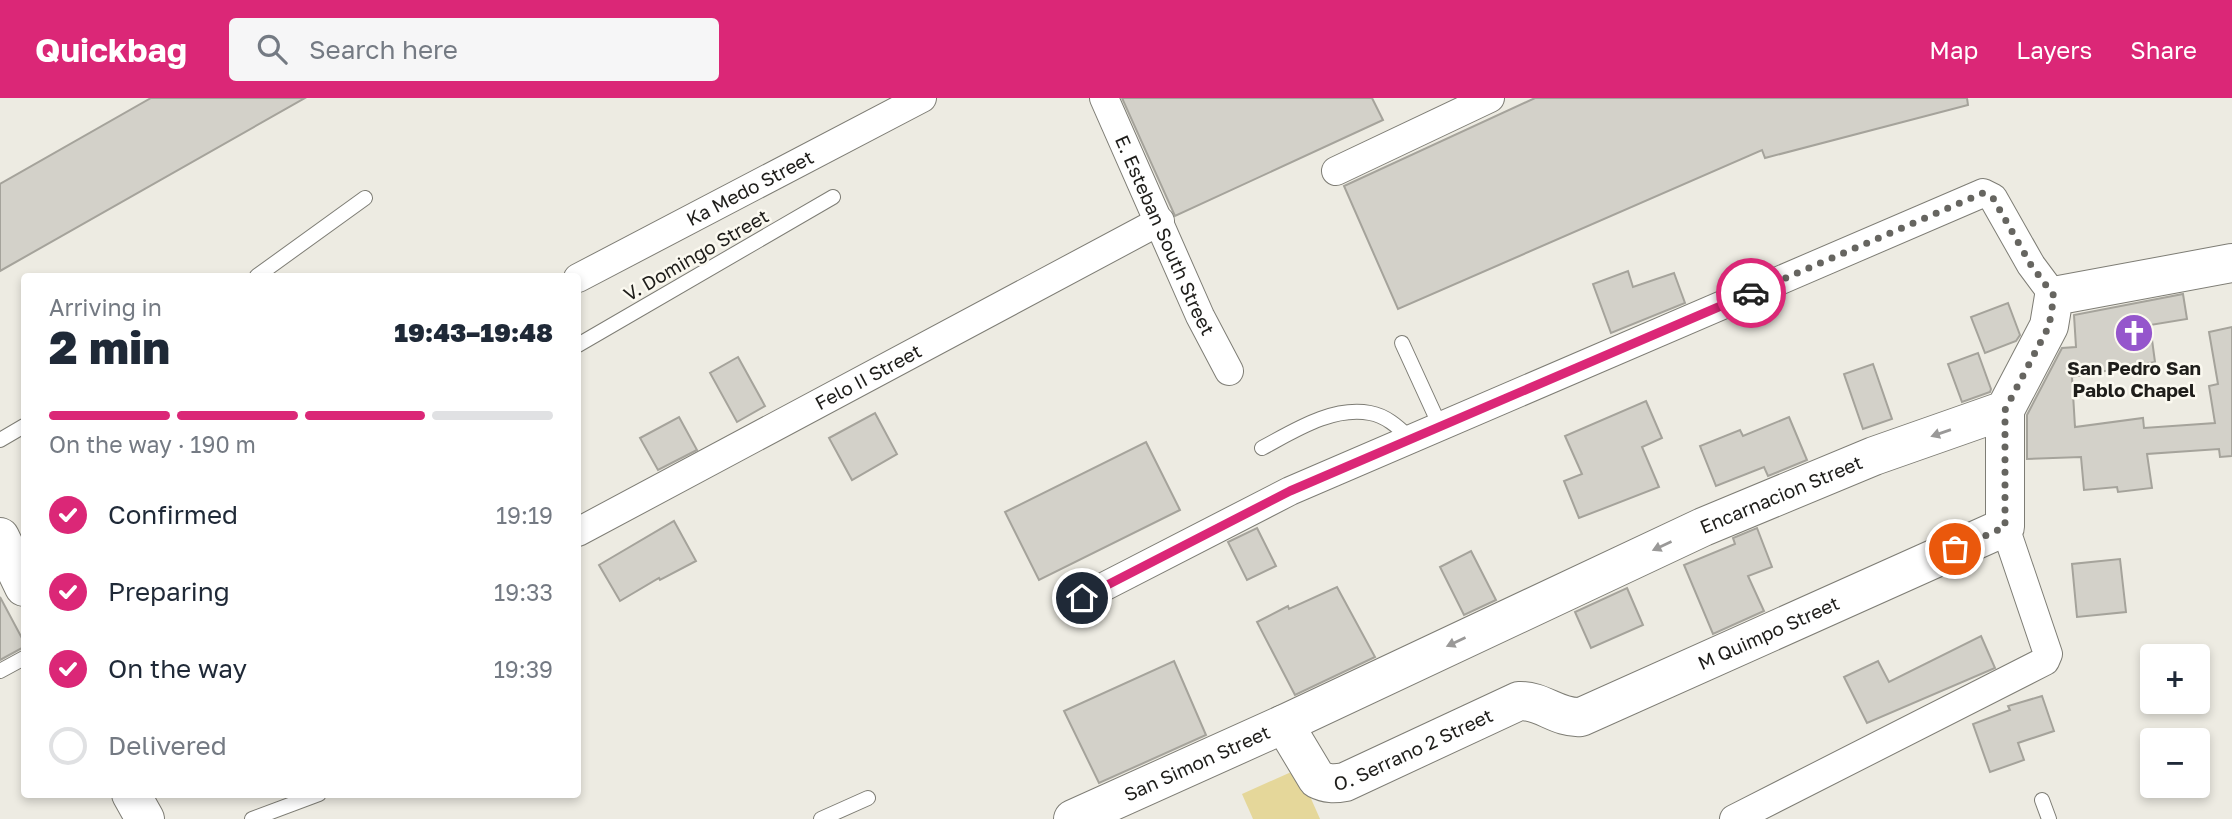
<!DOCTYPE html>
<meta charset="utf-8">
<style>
:root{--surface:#fff;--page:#f6f6f7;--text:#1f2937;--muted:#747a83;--line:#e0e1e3;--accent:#db2777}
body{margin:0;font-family:"Golos Text",sans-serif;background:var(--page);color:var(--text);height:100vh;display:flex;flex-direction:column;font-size:26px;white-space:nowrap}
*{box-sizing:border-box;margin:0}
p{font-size:23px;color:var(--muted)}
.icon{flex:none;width:38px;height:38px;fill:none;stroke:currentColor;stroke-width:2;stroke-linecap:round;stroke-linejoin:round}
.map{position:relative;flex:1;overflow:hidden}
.details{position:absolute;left:21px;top:175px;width:560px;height:525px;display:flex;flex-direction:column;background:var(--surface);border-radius:7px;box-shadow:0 4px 10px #0003}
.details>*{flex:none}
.buttons{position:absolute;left:2140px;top:546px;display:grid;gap:14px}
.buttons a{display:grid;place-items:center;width:70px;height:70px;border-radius:7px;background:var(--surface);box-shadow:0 4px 10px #0003;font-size:35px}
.pin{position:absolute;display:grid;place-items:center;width:60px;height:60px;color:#fff;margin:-30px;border:4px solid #fff;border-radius:50%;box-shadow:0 2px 7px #0007}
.courier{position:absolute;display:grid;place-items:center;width:70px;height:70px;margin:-35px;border:5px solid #db2777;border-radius:50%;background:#fff;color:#222;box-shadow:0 2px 9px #0007}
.overview em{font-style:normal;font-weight:800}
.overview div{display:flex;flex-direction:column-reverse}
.overview{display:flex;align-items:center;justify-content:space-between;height:119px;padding:0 28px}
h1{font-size:46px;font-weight:800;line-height:52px}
.bar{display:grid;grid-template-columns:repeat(4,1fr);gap:10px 7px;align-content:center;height:84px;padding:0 28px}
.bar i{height:9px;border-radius:5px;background:var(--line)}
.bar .on{background:var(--accent)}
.bar p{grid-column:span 4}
ol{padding:0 28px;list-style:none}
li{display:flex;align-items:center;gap:21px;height:77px}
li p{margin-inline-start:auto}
li .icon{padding:7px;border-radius:50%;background:var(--accent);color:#fff;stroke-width:4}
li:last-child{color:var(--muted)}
li i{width:38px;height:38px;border:4px solid var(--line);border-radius:50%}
header{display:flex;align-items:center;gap:42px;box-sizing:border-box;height:98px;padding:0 35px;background:var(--accent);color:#fff}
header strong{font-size:33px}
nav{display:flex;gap:38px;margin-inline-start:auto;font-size:24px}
.search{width:490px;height:63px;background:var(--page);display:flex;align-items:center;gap:18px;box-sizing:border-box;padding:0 24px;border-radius:7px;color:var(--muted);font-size:26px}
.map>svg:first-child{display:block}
.green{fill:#e5d79a}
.building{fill:#d3d1c9;stroke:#a5a39b;stroke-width:2}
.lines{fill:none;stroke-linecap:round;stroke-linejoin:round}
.lane-casing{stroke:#7e7d75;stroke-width:16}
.street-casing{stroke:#7e7d75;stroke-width:30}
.secondary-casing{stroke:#7e7d75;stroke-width:40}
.lane{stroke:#fff;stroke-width:14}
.street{stroke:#fff;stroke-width:28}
.secondary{stroke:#fff;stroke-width:38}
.oneway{fill:#9a9998}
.done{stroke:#666560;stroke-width:7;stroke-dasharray:0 12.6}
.route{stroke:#db2777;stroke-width:9}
.labels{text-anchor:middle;stroke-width:5;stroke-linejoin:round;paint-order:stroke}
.street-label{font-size:19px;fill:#1e1d1a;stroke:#fbf9f0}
.poi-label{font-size:19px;font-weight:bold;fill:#1e1d1a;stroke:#fbf9f0}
</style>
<header>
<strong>Quickbag</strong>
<div class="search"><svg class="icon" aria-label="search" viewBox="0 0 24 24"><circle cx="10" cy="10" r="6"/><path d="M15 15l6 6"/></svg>Search here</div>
<nav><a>Map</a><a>Layers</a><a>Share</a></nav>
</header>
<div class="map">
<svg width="2232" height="721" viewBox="0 0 2232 721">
<rect width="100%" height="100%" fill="#edebe2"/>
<path class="green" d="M1298,671L1320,721H1253L1242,696Z"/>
<g class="building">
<path d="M151,0H305L0,173V86Z"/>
<path d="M1122,0H1372L1383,22L1175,118Z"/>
<path d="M1535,0H1967L1968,7L1765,60L1762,52L1398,211L1344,88Z"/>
<path d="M1628,173L1633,189L1674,175L1685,205L1611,235L1593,186Z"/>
<path d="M2183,196L2187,221L2150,227L2155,264L2072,279L2075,329L2143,320L2144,330L2215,325L2209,288L2218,286L2209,234L2232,229V358L2220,359L2219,351L2147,356L2152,390L2118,394L2117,389L2084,392L2081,359L2027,361V317L2062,250L2076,249L2074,217Z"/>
<path d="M2008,205L2020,237L2016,243L1985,255L1971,219Z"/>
<path d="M1978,255L1991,291L1990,294L1962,304L1948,266Z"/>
<path d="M738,259L765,308L737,324L710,275Z"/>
<path d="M1873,266L1892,321L1863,331L1844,276Z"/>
<path d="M1646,303L1662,340L1642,349L1659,389L1579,420L1564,383L1582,376L1565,338Z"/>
<path d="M875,315L897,356L852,382L829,340Z"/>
<path d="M679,319L697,352L658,372L640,340Z"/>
<path d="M1789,319L1807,362L1768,378L1764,369L1716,388L1700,348L1740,332L1743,338Z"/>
<path d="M1146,344L1180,412L1039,482L1005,414Z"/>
<path d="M674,423L696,463L660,482L659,480L620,503L599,467Z"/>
<path d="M1257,430L1276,468L1247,482L1228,444Z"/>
<path d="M1757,430L1772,469L1748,478L1764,513L1713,536L1684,467L1735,446L1733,440Z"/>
<path d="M1471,453L1496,502L1464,517L1440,469Z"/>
<path d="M2120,461L2126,514L2077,519L2072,466Z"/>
<path d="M1337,489L1375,559L1295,597L1257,524L1288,508L1289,511Z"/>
<path d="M1627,490L1643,527L1591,550L1575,514Z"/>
<path d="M0,499L24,544V549L0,562Z"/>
<path d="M1981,538L1995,570L1867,625L1844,579L1878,563L1889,584Z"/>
<path d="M1174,563L1206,637L1099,685L1064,613Z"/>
<path d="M2042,598L2054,633L2018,645L2024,662L1990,674L1973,626L2010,612L2008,608Z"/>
</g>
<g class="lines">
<g class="lane-casing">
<g id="lane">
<path d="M257,178L365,100"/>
<path d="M1402,245L1440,328"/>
<path d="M578,247L833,99"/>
<path d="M0,342L24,328"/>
<path d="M1262,350C1294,333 1332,308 1370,315C1387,318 1399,330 1411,341"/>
<path d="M0,573L24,560"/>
<path d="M2042,702L2049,721"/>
<path d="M252,721L319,696"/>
<path d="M821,721L868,700"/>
</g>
</g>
<g class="street-casing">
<g id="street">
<path id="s1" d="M1104,0L1200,218L1229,273"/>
<path d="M1336,73L1490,0"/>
<path id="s2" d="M578,180L922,0"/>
<path id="s3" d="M578,434L1160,123"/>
<path d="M1082,500L1290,393L1983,95L1993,100L2031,167L2054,198"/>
<path d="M1734,721L2045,563L2048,556L2005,429"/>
</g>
</g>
<g class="secondary-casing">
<g id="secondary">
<path d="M0,439L24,489"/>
<path id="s4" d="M1284,626L1317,681C1327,686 1334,686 1345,684L1519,603C1542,602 1558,621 1581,619L2005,429V312"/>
<path d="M131,696L145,721"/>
<path id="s5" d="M1073,721L1284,626L1703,429L1874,358L2005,312L2049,228L2054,198L2232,165"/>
</g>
</g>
<use href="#lane" class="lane"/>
<use href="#street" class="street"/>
<use href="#secondary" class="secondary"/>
</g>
<defs><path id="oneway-solid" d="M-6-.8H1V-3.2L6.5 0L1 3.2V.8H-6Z" transform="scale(1.75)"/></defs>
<g class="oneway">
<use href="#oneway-solid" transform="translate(1941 335) rotate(161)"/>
<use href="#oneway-solid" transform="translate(1662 448) rotate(155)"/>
<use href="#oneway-solid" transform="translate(1456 544) rotate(155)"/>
</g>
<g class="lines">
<path class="done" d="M1751,195L1983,95L1993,100L2031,167L2054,198L2049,228L2005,312V429L1955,451"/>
<path class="route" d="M1082,500L1290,393L1751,195"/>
</g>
<defs>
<g id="church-disc" transform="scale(2.0125)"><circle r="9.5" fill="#9556cc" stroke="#fbf9f0"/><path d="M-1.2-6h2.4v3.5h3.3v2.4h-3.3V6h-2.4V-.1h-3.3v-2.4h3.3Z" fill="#fff"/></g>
</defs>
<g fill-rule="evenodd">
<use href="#church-disc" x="2134" y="235"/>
</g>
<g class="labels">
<g class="street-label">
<text dy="7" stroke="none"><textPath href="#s2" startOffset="194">Ka Medo Street</textPath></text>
<text dy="7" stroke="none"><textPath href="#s1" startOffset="150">E. Esteban South Street</textPath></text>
<text transform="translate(696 157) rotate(-30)" y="7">V. Domingo Street</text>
<text dy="7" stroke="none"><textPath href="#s3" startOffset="329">Felo II Street</textPath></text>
<text dy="7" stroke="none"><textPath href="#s5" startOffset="779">Encarnacion Street</textPath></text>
<text dy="7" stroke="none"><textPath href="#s4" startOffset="555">M Quimpo Street</textPath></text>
<text dy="7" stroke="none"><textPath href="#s4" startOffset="168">O. Serrano 2 Street</textPath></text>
<text dy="7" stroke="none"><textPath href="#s5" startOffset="136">San Simon Street</textPath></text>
</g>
<g class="poi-label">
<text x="2134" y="277">San Pedro San<tspan x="2134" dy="22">Pablo Chapel</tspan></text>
</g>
</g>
</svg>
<div class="buttons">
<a>+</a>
<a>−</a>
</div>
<div class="pin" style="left:1955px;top:451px;background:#ea580c"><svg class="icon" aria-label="bag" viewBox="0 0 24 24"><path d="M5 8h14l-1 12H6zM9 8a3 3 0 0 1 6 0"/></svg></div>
<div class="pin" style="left:1082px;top:500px;background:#1f2937"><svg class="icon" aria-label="home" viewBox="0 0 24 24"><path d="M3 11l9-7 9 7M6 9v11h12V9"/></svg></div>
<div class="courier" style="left:1751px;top:195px"><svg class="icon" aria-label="car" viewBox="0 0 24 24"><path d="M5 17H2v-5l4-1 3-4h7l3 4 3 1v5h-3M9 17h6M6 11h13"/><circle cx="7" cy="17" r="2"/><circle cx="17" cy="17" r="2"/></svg></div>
<section class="details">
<div class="overview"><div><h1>2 min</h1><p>Arriving in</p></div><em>19:43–19:48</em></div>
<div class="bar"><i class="on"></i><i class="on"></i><i class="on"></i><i></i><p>On the way · 190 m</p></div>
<ol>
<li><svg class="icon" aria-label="check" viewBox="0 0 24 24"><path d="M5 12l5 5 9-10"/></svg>Confirmed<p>19:19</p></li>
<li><svg class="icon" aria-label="check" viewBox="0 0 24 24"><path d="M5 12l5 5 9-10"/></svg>Preparing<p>19:33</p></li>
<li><svg class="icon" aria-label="check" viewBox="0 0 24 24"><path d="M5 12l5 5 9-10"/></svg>On the way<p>19:39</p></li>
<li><i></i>Delivered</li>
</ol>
</section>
</div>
